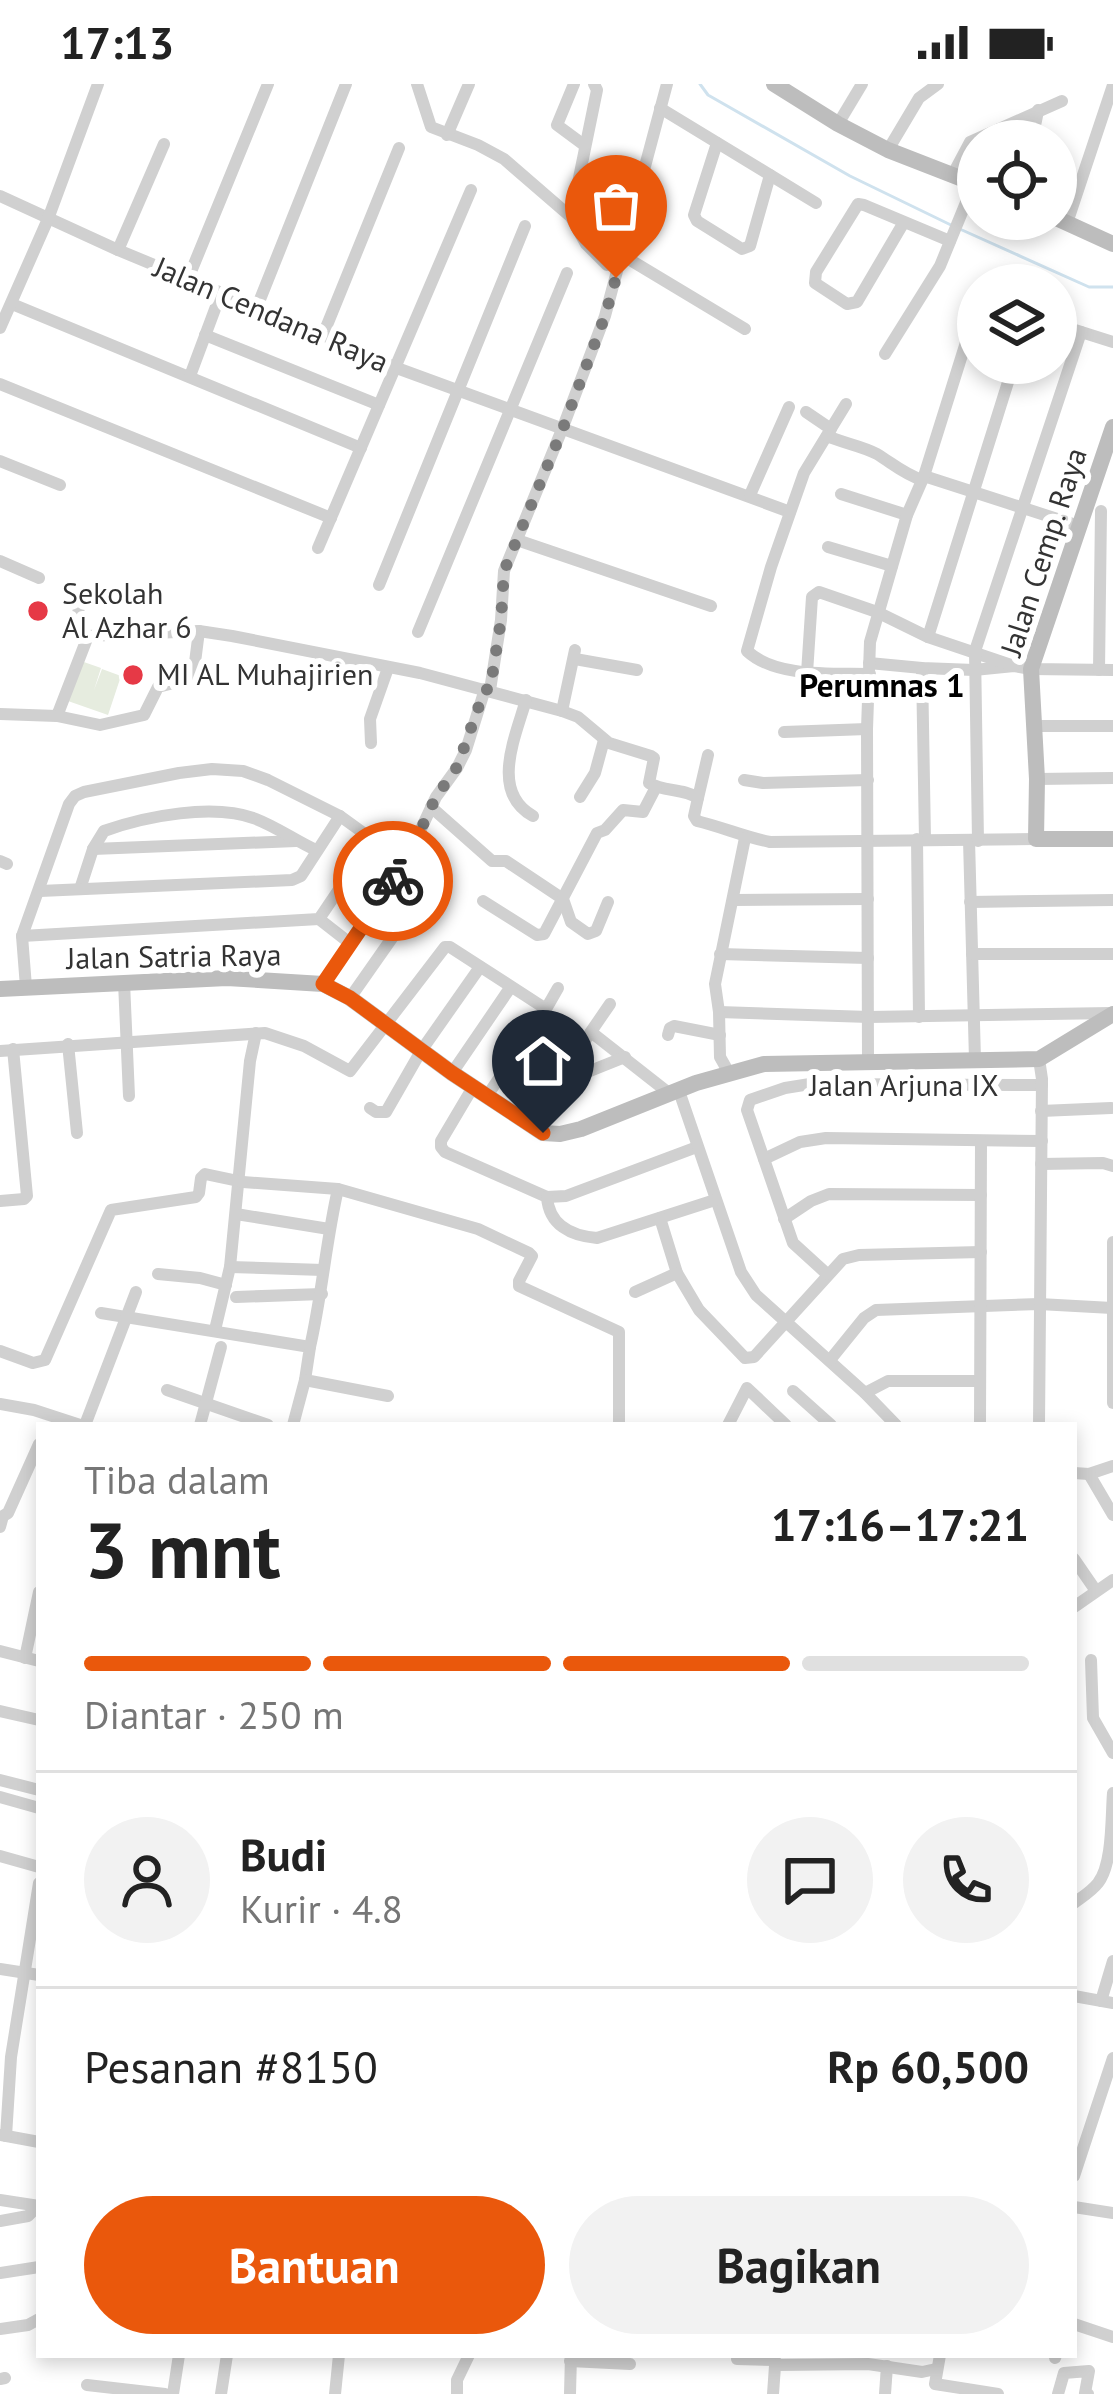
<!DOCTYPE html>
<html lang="id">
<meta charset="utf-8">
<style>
:root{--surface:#fff;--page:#f2f2f2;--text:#222;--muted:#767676;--line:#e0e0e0;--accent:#ea580c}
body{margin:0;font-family:"PT Sans",sans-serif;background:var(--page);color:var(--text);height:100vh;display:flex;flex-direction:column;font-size:45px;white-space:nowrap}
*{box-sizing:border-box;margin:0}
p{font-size:39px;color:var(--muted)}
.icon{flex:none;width:66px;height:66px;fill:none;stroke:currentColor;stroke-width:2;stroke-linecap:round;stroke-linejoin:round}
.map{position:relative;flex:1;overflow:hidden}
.drawer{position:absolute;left:36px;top:1338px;width:1041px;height:936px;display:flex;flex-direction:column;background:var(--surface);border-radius:0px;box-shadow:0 6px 18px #0003}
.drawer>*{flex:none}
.buttons{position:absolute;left:957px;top:36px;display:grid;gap:24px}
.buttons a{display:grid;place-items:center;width:120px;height:120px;border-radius:50%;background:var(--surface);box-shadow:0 6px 18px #0003;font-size:60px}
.pin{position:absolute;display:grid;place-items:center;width:102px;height:102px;color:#fff;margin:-123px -51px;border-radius:50% 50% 50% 0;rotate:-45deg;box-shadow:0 0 12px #0007}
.pin .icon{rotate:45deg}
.courier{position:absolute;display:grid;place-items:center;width:120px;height:120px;margin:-60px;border:9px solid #ea580c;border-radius:50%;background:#fff;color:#222;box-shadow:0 3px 15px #0007}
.summary em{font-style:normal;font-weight:700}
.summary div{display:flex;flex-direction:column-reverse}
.summary{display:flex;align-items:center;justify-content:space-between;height:204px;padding:0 48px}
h1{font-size:78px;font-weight:700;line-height:90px}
.bar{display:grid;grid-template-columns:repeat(4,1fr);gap:18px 12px;align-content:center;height:144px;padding:0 48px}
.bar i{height:15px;border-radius:9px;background:var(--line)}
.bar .on{background:var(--accent)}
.bar p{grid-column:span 4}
.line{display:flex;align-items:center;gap:30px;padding:0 48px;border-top:3px solid var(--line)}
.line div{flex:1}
.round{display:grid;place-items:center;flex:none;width:126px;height:126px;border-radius:63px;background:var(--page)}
.primary-button{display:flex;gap:24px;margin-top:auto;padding:24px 48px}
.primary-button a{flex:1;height:138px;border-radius:72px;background:var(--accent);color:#fff;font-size:48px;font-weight:700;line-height:138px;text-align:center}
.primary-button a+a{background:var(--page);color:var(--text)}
.status{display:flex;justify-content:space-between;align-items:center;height:84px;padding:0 60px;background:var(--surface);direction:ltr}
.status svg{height:33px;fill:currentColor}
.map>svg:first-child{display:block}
.green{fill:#e6ecdf}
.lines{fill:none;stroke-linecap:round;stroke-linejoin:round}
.stream{stroke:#cfe2ee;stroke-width:3}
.street{stroke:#d0d0d0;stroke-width:12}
.secondary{stroke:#bdbdbd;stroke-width:16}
.done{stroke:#7a7a7a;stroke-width:12;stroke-dasharray:0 21.6}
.route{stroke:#ea580c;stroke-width:15}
.poi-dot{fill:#e63946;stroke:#fff;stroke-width:4.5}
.labels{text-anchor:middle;stroke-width:12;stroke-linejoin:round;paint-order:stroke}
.street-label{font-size:30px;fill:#333;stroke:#fff}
.poi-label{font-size:30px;fill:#333;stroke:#fff;text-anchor:start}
.neighbourhood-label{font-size:33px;font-weight:bold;fill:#000;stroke:#fff}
</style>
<div class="status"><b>17:13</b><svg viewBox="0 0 49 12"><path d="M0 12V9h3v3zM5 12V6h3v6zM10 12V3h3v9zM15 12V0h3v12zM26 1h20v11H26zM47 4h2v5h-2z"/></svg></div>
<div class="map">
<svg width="1113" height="2310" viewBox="0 0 1113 2310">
<rect width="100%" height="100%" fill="#fff"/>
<path class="green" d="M81,577L101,584L94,606L102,585L121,592L108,631L68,617Z"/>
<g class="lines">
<g class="stream">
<path d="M700,0L708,11L850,92L953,142"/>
<path d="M962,146L1089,203H1113"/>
</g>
<g class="street">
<path d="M417,0L431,43L478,61L504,75L571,133L586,160L607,181"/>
<path d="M574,0L557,41L584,61"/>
<path d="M660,24L816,119"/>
<path d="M838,40L862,0"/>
<path d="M999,45C1027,57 1033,59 1038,26"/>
<path d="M447,51L469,0"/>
<path d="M717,59L694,131L697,137L742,165L750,162L770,91"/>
<path d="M888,66L919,14L938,0"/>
<path d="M953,90L970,58L1062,17"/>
<path d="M0,112L118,166L323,251L394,283L790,428"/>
<path d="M571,133L597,6L594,0"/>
<path d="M904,138L857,218L847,220L815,199L816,188L858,120L864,121L950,157"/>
<path d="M1067,139L1113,1"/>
<path d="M118,166L164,60"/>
<path d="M622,171L745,245"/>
<path d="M188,195L268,0"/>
<path d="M12,220L361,364"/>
<path d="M257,223L346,0"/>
<path d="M1056,240L1113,258"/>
<path d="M0,244L48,135L98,0"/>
<path d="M205,251L379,321"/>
<path d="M323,251L399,64"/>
<path d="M885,270L940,182L974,99"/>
<path d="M190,292L221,209"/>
<path d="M0,300L331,434"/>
<path d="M846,320L804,389L771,483L747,567C776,594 833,589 870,590"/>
<path d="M806,328L831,345"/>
<path d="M827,352C843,359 862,362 877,370C893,380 904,390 922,396"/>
<path d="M0,377L60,401"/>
<path d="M924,392L1079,442"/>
<path d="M841,410L907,431"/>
<path d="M750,411L789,323"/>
<path d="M517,456L711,522"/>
<path d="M828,463L892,482"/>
<path d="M318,464L471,106"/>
<path d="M0,477L39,494"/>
<path d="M379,501L525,142"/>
<path d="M79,520L77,546L88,552L199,547L232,552L420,589L562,627L578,633L609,659L651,672L654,674L649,699C664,708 683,704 698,714L694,732L697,737C722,743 745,753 770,758L1036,755"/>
<path d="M418,548L567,189"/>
<path d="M928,553L1014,279"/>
<path d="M575,575L637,586"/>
<path d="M869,579L922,584L974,586L1014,582L1031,585L1113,586"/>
<path d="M922,584L925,756"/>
<path d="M1099,586L1101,427"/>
<path d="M807,589L812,513L819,508L877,528L928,553L1014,582"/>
<path d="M490,606L501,536L504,487L563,343L605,232L667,0"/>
<path d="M526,616C515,654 490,708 533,732"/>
<path d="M562,627L575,566"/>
<path d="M0,630L57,632L88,552"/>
<path d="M57,632L100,641L144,631L158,603L193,594L199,547"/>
<path d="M1035,642H1113"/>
<path d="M784,648L867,645"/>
<path d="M371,659L370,635L388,584"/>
<path d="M1037,695L1113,694"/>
<path d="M744,696L763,699L868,696"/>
<path d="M580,713L595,689L604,656"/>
<path d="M698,714L708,671"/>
<path d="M431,723L492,777H506L563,815L571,838L588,850L596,847L608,818"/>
<path d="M917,755L919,933"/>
<path d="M969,756L975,976"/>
<path d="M978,757L975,567L1081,248"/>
<path d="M93,765L296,757"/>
<path d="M0,777L7,780"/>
<path d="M80,805L93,765L104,747C146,732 214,719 256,735C277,743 296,757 316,766"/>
<path d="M40,807L292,796L301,792L340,732"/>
<path d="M734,816L868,815"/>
<path d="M483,817L537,851L544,850L597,749L605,746L623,726L643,728L656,703"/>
<path d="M970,818L1113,816"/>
<path d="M319,835L351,860"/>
<path d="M22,852L319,835L373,755"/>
<path d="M720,870L868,874"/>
<path d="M972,870H1113"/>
<path d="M124,898L129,1012"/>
<path d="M323,900L406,777L436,713L457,684L466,666L485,605"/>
<path d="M26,903L22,852L69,720L75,712L84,708L179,689L212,685L243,687L268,696L340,732L405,779"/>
<path d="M350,914L439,787"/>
<path d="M546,925L558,904"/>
<path d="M719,928L869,933L1112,929"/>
<path d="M591,948L670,1010"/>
<path d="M668,951L670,944L674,942L720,951"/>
<path d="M68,960L77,1049"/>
<path d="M0,967L265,949L304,962L350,987L445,863H450L546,925L487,1012"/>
<path d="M514,976L555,1001L625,973"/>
<path d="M868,979L867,645L870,558L907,431L924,392L978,220"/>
<path d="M452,989L510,904"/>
<path d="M729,989L720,973L719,928L715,900L745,754"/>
<path d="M555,1000L610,920"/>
<path d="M473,1003L441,1057V1063L445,1068L547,1113L566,1112L697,1063"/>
<path d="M679,1007L741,1188L756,1211L865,1309L896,1341"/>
<path d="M370,1024L376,1028H386L421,967L480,883"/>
<path d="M1041,1027L1111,1024"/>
<path d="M764,1075L800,1058L826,1054L1042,1057"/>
<path d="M1041,1080L1103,1079L1113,1082"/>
<path d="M547,1113C549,1141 571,1152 597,1154L715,1116"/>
<path d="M0,1117L24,1115L27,1112L13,965"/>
<path d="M236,1130L329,1145"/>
<path d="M660,1134L677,1189L699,1226L745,1274L754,1273L843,1175L859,1171L981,1168"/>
<path d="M784,1135L811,1117L829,1110L981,1111"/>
<path d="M1113,1158V1319"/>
<path d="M230,1183L323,1186"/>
<path d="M158,1190L200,1194L226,1201"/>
<path d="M827,1190L793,1159L747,1026L750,1016L785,1004L810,1000L1042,1001"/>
<path d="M635,1208L677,1189"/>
<path d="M236,1213L322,1210"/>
<path d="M101,1229L310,1263L305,1296L388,1312"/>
<path d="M215,1246L230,1183L250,977L256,949"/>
<path d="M310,1263C322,1211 326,1157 338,1105"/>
<path d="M0,1267L33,1279L45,1276L111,1126L196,1113L199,1109L201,1094L205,1090L243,1098L338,1105L478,1145L529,1169L532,1172L519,1197V1202L619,1248V1341"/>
<path d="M830,1276L864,1234L876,1226L1039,1220L1112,1224"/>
<path d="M167,1306L268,1341"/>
<path d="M793,1307L831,1341"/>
<path d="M865,1309L888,1297H980"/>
<path d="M0,1320L34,1326L80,1341"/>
<path d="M85,1341L136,1208"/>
<path d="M200,1341L221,1263"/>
<path d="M293,1341L305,1296"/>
<path d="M728,1341L747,1304L786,1341"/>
<path d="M980,1341L981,1057"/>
<path d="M1039,1341L1042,995L1039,975"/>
<path d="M1074,1389L1089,1390L1113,1382"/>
<path d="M1089,1390L1113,1431"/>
<path d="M0,1443L3,1432L8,1429L39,1360"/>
<path d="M1074,1475L1096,1507"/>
<path d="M1074,1523L1113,1496"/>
<path d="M0,1567L39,1577"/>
<path d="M25,1574L39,1508"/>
<path d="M1091,1576L1093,1634L1113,1669"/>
<path d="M0,1627L39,1636"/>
<path d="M0,1696L39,1706"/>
<path d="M0,1713L39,1724"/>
<path d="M0,1772L39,1783"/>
<path d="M1074,1819C1082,1813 1092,1807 1098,1799C1113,1780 1111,1733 1113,1709"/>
<path d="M0,1885L39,1891"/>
<path d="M1074,1912L1113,1919"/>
<path d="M1101,1917L1113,1877"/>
<path d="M1,2051L39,2058"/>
<path d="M6,2052L11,1973L39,1799"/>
<path d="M1074,2092L1113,1974"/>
<path d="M0,2116L39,2122"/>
<path d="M1074,2123L1113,2129"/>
<path d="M0,2137L28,2132L38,2122"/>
<path d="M0,2189L39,2183"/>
<path d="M1074,2240L1113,2253"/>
<path d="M0,2245L28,2241L39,2235"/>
<path d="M940,2271L935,2300L998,2310"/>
<path d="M1055,2274L1056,2271"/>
<path d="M737,2275L775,2276"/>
<path d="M570,2277L630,2280"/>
<path d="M0,2295L5,2294"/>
<path d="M87,2301L165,2310"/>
<path d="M173,2310L179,2271"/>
<path d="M221,2310L227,2271"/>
<path d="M335,2310L339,2271"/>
<path d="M457,2310V2296L469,2271"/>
<path d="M570,2310L571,2271"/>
<path d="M773,2310L775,2282L778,2281L868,2280L922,2288L936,2285"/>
<path d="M885,2310L887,2282"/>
<path d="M1058,2310L1064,2289L1089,2287L1085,2309L1088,2310"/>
</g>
<g class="secondary">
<path d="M774,0L838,40L888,66L978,101"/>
<path d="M1056,134L1113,160"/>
<path d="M1113,343L1031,585L1037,695L1036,755H1113"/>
<path d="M0,905L227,894L323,900L350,914L452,989L543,1049L560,1050L581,1045L696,999L764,980L1039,975L1113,930"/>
</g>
</g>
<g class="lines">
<path class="done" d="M393,797L406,777L436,713L457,683L485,605L490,606L501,536L504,487L563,344L605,232L616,194"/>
<path class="route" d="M393,797L323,900L350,914L452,989L543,1049"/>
</g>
<g class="poi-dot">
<circle cx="38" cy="527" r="12"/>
<circle cx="133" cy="591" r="12"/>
</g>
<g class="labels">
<g class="street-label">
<text transform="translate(271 231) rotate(23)" y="10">Jalan Cendana Raya</text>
<text transform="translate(1044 468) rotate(-72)" y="10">Jalan Cemp. Raya</text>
<text transform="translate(174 873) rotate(-1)" y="10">Jalan Satria Raya</text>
<text x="904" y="1012">Jalan Arjuna IX</text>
</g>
<g class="poi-label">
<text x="62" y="520">Sekolah<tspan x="62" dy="34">Al Azhar 6</tspan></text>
<text x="157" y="601">MI AL Muhajirien</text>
</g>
<g class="neighbourhood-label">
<text x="882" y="613">Perumnas 1</text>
</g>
</g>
</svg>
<div class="buttons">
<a><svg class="icon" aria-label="locate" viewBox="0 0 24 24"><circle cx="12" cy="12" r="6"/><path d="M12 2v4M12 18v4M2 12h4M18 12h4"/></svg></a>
<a><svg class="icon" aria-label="layers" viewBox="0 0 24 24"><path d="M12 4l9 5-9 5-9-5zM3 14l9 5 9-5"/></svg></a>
</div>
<div class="pin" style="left:616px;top:194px;background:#ea580c"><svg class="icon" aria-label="bag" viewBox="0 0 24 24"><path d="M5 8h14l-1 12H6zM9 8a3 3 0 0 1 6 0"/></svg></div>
<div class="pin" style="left:543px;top:1049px;background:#1f2937"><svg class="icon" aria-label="home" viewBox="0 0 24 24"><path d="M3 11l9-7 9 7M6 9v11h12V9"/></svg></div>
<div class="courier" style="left:393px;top:797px"><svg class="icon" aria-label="bike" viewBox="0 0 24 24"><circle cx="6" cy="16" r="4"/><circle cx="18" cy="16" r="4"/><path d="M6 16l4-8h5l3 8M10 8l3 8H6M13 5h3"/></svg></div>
<section class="drawer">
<div class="summary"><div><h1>3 mnt</h1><p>Tiba dalam</p></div><em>17:16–17:21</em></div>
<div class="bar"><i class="on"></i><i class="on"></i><i class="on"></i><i></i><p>Diantar · 250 m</p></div>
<div class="line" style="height:216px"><a class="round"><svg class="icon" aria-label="person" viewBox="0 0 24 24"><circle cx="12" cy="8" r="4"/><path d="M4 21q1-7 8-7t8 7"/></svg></a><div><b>Budi</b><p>Kurir · 4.8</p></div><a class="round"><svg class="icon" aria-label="chat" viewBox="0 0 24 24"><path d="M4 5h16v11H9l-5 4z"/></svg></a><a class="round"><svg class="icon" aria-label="phone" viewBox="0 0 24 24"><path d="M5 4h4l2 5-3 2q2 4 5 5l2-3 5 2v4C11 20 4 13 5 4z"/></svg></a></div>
<div class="line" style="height:156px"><div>Pesanan #8150</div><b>Rp 60,500</b></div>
<div class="primary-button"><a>Bantuan</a><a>Bagikan</a></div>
</section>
</div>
